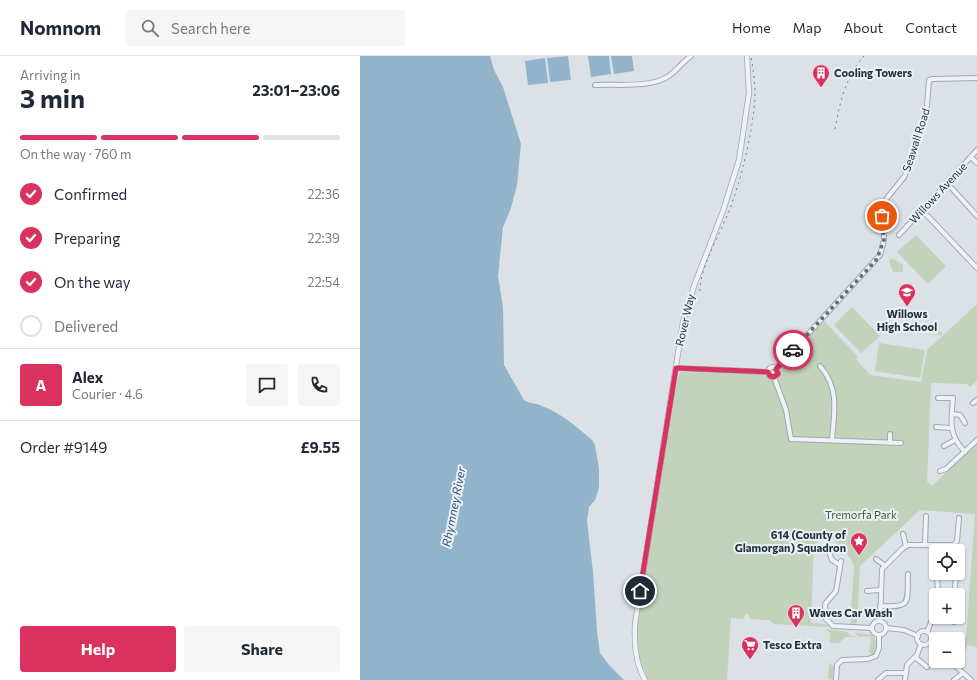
<!DOCTYPE html>
<meta charset="utf-8">
<style>
:root{--surface:#fff;--page:#f6f6f7;--text:#1f2937;--muted:#747a83;--line:#e0e1e3;--accent:#da325e}
body{margin:0;font-family:Commissioner,sans-serif;background:var(--page);color:var(--text);height:100vh;display:flex;flex-direction:column;font-size:15px;white-space:nowrap}
*{box-sizing:border-box;margin:0}
p{font-size:13px;color:var(--muted)}
.icon{flex:none;width:22px;height:22px;fill:none;stroke:currentColor;stroke-width:2;stroke-linecap:round;stroke-linejoin:round}
.map{position:relative;flex:1;overflow:hidden}
.panel{display:flex;flex-direction:column;background:var(--surface);width:360px}
.panel>*{flex:none}
.buttons{position:absolute;left:569px;top:488px;display:grid;gap:8px}
.buttons a{display:grid;place-items:center;width:36px;height:36px;border-radius:4px;background:var(--surface);box-shadow:0 1px 3px #0004;font-size:20px}
.pin{position:absolute;display:grid;place-items:center;width:34px;height:34px;color:#fff;margin:-17px;border:2px solid #fff;border-radius:50%;box-shadow:0 1px 4px #0007}
.courier{position:absolute;display:grid;place-items:center;width:40px;height:40px;margin:-20px;border:3px solid #da325e;border-radius:50%;background:#fff;color:#222;box-shadow:0 1px 5px #0007}
.headline em{font-style:normal;font-weight:700}
.headline div{display:flex;flex-direction:column-reverse}
.headline{display:flex;align-items:center;justify-content:space-between;height:68px;padding:0 20px}
h1{font-size:26px;font-weight:700;line-height:30px}
.bar{display:grid;grid-template-columns:repeat(4,1fr);gap:6px 4px;align-content:center;height:48px;padding:0 20px}
.bar i{height:5px;border-radius:3px;background:var(--line)}
.bar .current{background:var(--accent)}
.bar p{grid-column:span 4}
.line{display:flex;align-items:center;gap:10px;padding:0 20px;border-top:1px solid var(--line)}
.line div{flex:1}
.round{display:grid;place-items:center;flex:none;width:42px;height:42px;border-radius:4px;background:var(--page)}
ol{padding:0 20px;list-style:none}
li{display:flex;align-items:center;gap:12px;height:44px}
li p{margin-inline-start:auto}
li .icon{padding:4px;border-radius:50%;background:var(--accent);color:#fff;stroke-width:4}
li:last-child{color:var(--muted)}
li i{width:22px;height:22px;border:2px solid var(--line);border-radius:50%}
.button{display:flex;gap:8px;margin-top:auto;padding:8px 20px}
.button a{flex:1;height:46px;border-radius:4px;background:var(--accent);color:#fff;font-size:16px;font-weight:700;line-height:46px;text-align:center}
.button a+a{background:var(--page);color:var(--text)}
header{display:flex;align-items:center;gap:24px;box-sizing:border-box;height:56px;padding:0 20px;background:var(--surface);border-bottom:1px solid var(--line)}
header strong{font-size:19px}
nav{display:flex;gap:22px;margin-inline-start:auto;font-size:14px}
.search{width:280px;height:36px;background:var(--page);display:flex;align-items:center;gap:10px;box-sizing:border-box;padding:0 14px;border-radius:4px;color:var(--muted);font-size:15px}
main{display:flex;flex:1;min-height:0}
.map>svg:first-child{display:block}
.green{fill:#c3d2bb}
.water{fill:#92b4cb}
.lines{fill:none;stroke-linecap:round;stroke-linejoin:round}
.minor-casing{stroke:#a0a8b1;stroke-width:6}
.tertiary-casing{stroke:#a0a8b1;stroke-width:6}
.minor{stroke:#eef1f5;stroke-width:4}
.tertiary{stroke:#eef1f5;stroke-width:4.5}
.rail{stroke:#738292;stroke-width:1;stroke-dasharray:2 4;stroke-linecap:butt}
.done{stroke:#646e79;stroke-width:4;stroke-dasharray:0 7.2}
.route{stroke:#da325e;stroke-width:5}
.labels{text-anchor:middle;stroke-width:4;stroke-linejoin:round;paint-order:stroke}
.poi-label{font-size:11px;font-weight:bold;fill:#24303e;stroke:#eaf0f5;text-anchor:start}
.street-label{font-size:11px;fill:#24303e;stroke:#eaf0f5}
.park-label{font-size:11px;fill:#3d5b30;stroke:#eaf0f5}
.water-label{font-size:12px;font-style:italic;fill:#2b5476;stroke:#eaf0f5}
</style>
<header>
<strong>Nomnom</strong>
<div class="search"><svg class="icon" aria-label="search" viewBox="0 0 24 24"><circle cx="10" cy="10" r="6"/><path d="M15 15l6 6"/></svg>Search here</div>
<nav><a>Home</a><a>Map</a><a>About</a><a>Contact</a></nav>
</header>
<main>
<section class="panel">
<div class="headline"><div><h1>3 min</h1><p>Arriving in</p></div><em>23:01–23:06</em></div>
<div class="bar"><i class="current"></i><i class="current"></i><i class="current"></i><i></i><p>On the way · 760 m</p></div>
<ol>
<li><svg class="icon" aria-label="check" viewBox="0 0 24 24"><path d="M5 12l5 5 9-10"/></svg>Confirmed<p>22:36</p></li>
<li><svg class="icon" aria-label="check" viewBox="0 0 24 24"><path d="M5 12l5 5 9-10"/></svg>Preparing<p>22:39</p></li>
<li><svg class="icon" aria-label="check" viewBox="0 0 24 24"><path d="M5 12l5 5 9-10"/></svg>On the way<p>22:54</p></li>
<li><i></i>Delivered</li>
</ol>
<div class="line" style="height:72px"><b class="round" style="background:var(--accent);color:#fff">A</b><div><b>Alex</b><p>Courier · 4.6</p></div><a class="round"><svg class="icon" aria-label="chat" viewBox="0 0 24 24"><path d="M4 5h16v11H9l-5 4z"/></svg></a><a class="round"><svg class="icon" aria-label="phone" viewBox="0 0 24 24"><path d="M5 4h4l2 5-3 2q2 4 5 5l2-3 5 2v4C11 20 4 13 5 4z"/></svg></a></div>
<div class="line" style="height:52px"><div>Order #9149</div><b>£9.55</b></div>
<div class="button"><a>Help</a><a>Share</a></div>
</section>
<div class="map">
<svg width="617" height="624" viewBox="0 0 617 624">
<rect width="100%" height="100%" fill="#dbe1e7"/>
<g class="green">
<path d="M556,179L586,210L568,228L537,196Z"/>
<path d="M532,202L543,209V216H533L529,205Z"/>
<path d="M617,248V325L610,331L607,328L571,327L567,425L572,430L617,387V591L607,589L602,611L597,605H598V583H590L606,582L615,458L560,454L500,510L497,567L490,568L493,557L491,556L494,510L491,503L473,483L465,479L454,489L451,567L466,568L468,571L414,568L409,564L390,563L388,558H386L383,563L371,562L367,624H288L279,600L277,570L313,340L320,316L398,318L416,323L419,320L423,310L464,265L498,301L496,303L510,319L561,326L567,294Z"/>
<path d="M492,251L520,280L501,297L474,269Z"/>
<path d="M572,267L583,278L580,280L574,273L570,276L566,272Z"/>
<path d="M519,287L565,294L560,322L515,315Z"/>
<path d="M466,573L488,576L489,579L498,581H485L479,587H470V577Z"/>
<path d="M495,577L513,579L517,587L514,598L511,599L509,595L511,582L509,580L499,581Z"/>
<path d="M469,606L474,612L473,624L468,623Z"/>
</g>
<g class="water">
<path d="M0,0H130L134,14L143,31L161,88L157,129L151,152L143,171L138,220L143,251L144,309L164,344C170,348 176,347 182,350C201,357 217,371 232,384L235,389L239,413V432L235,444L229,451L227,465L233,516L237,575L240,597L249,609L264,624H0Z"/>
<path d="M208,0L211,24L190,26L187,2Z"/>
<path d="M228,0H249L251,18L231,21Z"/>
<path d="M251,0H272L274,15L254,18Z"/>
<path d="M185,2L188,27L168,29L165,5Z"/>
</g>
<g class="lines">
<g class="minor-casing">
<g id="minor">
<path d="M235,29C256,28 290,32 307,21C316,16 322,6 331,0"/>
<path d="M611,101L617,107"/>
<path d="M587,127L617,160"/>
<path d="M562,154L617,212"/>
<path d="M539,179L617,94"/>
<path d="M460,310C480,333 474,356 472,384"/>
<circle cx="413" cy="316" r="5"/>
<path d="M316,312L408,316"/>
<path d="M416,313L520,199L524,184L523,151L527,142L544,121L555,94L567,50L569,24L573,23L617,22"/>
<path d="M414,321L426,354L431,383L541,387"/>
<path d="M578,342H593C591,366 588,378 605,396"/>
<path d="M613,347L617,344"/>
<path d="M592,358L600,359L605,367"/>
<path d="M576,371L591,372"/>
<path d="M530,387V378"/>
<path d="M584,390L595,384"/>
<path d="M580,415L586,413L617,384"/>
<path d="M543,478L546,490"/>
<path d="M565,489L566,460"/>
<path d="M469,496L472,504L480,509"/>
<path d="M516,503L524,509"/>
<path d="M481,505L476,535L465,548L466,563L473,570L512,572"/>
<path d="M577,517L578,539"/>
<path d="M577,521H596L595,531"/>
<path d="M507,535L520,534"/>
<path d="M520,550C552,552 547,547 548,518"/>
<path d="M520,565L522,513L542,493L548,489H594L597,485L599,462"/>
<circle cx="519" cy="572" r="7"/>
<path d="M594,566L595,561"/>
<path d="M526,572L544,574L558,580"/>
<circle cx="564" cy="582" r="7"/>
<path d="M567,576L576,554"/>
<path d="M555,601L567,611"/>
<path d="M590,605L611,624"/>
<path d="M476,624L477,609L482,604L508,603L516,600L519,592V579"/>
<path d="M518,624L526,617H545"/>
<path d="M545,624L547,609L557,599L561,588"/>
<path d="M594,624L603,617"/>
</g>
</g>
<g class="tertiary-casing">
<path id="tertiary" d="M285,624C275,607 274,587 275,568L323,266L334,230L363,155L379,104L389,37L387,0"/>
</g>
<use href="#minor" class="minor"/>
<use href="#tertiary" class="tertiary"/>
<g class="rail">
<path d="M475,73C480,47 485,21 504,0"/>
<path d="M340,235C340,211 360,178 369,155C381,125 394,72 395,39C395,26 393,13 391,0"/>
</g>
</g>
<g class="lines">
<path class="done" d="M433,294L517,203L524,184L522,160"/>
<path class="route" d="M280,535L316,312L408,316L410,320L414,321L418,318L416,313L433,294"/>
</g>
<defs>
<g id="building-pin" transform="scale(0.9)"><path d="M0 17L-7.5 6A9.5 9.5 0 1 1 7.5 6Z" fill="#da325e" stroke="#eaf0f5"/><path d="M-4-6H4V6H1V3H-1V6H-4ZM-2.5-4.3h1.7v1.8h-1.7ZM.8-4.3h1.7v1.8H.8ZM-2.5-1h1.7V.8h-1.7ZM.8-1h1.7V.8H.8Z" fill="#fff"/></g>
<g id="school-pin" transform="scale(0.9)"><path d="M0 17L-7.5 6A9.5 9.5 0 1 1 7.5 6Z" fill="#da325e" stroke="#eaf0f5"/><path d="M0-5L7-2L0 1L-7-2ZM-4 1L0 2.5L4 1V4Q0 6-4 4Z" fill="#fff"/></g>
<g id="sight-pin" transform="scale(0.9)"><path d="M0 17L-7.5 6A9.5 9.5 0 1 1 7.5 6Z" fill="#da325e" stroke="#eaf0f5"/><path d="M0-6L1.8-2.2L6-1.7L2.9 1.2L3.7 5.4L0 3.3L-3.7 5.4L-2.9 1.2L-6-1.7L-1.8-2.2Z" fill="#fff"/></g>
<g id="supermarket-pin" transform="scale(0.9)"><path d="M0 17L-7.5 6A9.5 9.5 0 1 1 7.5 6Z" fill="#da325e" stroke="#eaf0f5"/><path d="M-6-5.5h2.5l.6 2H6L4.5 2H-2.5L-4.4-4H-6ZM-1.5 3.2a1.3 1.3 0 1 0 .1 0ZM3 3.2a1.3 1.3 0 1 0 .1 0Z" fill="#fff"/></g>
</defs>
<g fill-rule="evenodd">
<use href="#building-pin" x="461" y="17"/>
<use href="#school-pin" x="547" y="236"/>
<use href="#sight-pin" x="499" y="485"/>
<use href="#building-pin" x="436" y="557"/>
<use href="#supermarket-pin" x="390" y="589"/>
</g>
<g class="labels">
<g class="poi-label">
<text x="474" y="21">Cooling Towers</text>
<text x="547" y="262" text-anchor="middle">Willows<tspan x="547" dy="13">High School</tspan></text>
<text x="486" y="483" text-anchor="end">614 (County of<tspan x="486" dy="13">Glamorgan) Squadron</tspan></text>
<text x="449" y="561">Waves Car Wash</text>
<text x="403" y="593">Tesco Extra</text>
</g>
<g class="street-label">
<text transform="translate(556 84) rotate(-72)" y="4">Seawall Road</text>
<text transform="translate(578 137) rotate(-47)" y="4">Willows Avenue</text>
<text transform="translate(325 264) rotate(-77)" y="4">Rover Way</text>
</g>
<g class="park-label">
<text x="501" y="463">Tremorfa Park</text>
</g>
<g class="water-label">
<text transform="translate(94 451) rotate(-79)" y="4">Rhymney River</text>
</g>
</g>
</svg>
<div class="buttons">
<a><svg class="icon" aria-label="locate" viewBox="0 0 24 24"><circle cx="12" cy="12" r="6"/><path d="M12 2v4M12 18v4M2 12h4M18 12h4"/></svg></a>
<a>+</a>
<a>−</a>
</div>
<div class="pin" style="left:522px;top:160px;background:#ea580c"><svg class="icon" aria-label="bag" viewBox="0 0 24 24"><path d="M5 8h14l-1 12H6zM9 8a3 3 0 0 1 6 0"/></svg></div>
<div class="pin" style="left:280px;top:535px;background:#1f2937"><svg class="icon" aria-label="home" viewBox="0 0 24 24"><path d="M3 11l9-7 9 7M6 9v11h12V9"/></svg></div>
<div class="courier" style="left:433px;top:294px"><svg class="icon" aria-label="car" viewBox="0 0 24 24"><path d="M5 17H2v-5l4-1 3-4h7l3 4 3 1v5h-3M9 17h6M6 11h13"/><circle cx="7" cy="17" r="2"/><circle cx="17" cy="17" r="2"/></svg></div>
</div>
</main>
